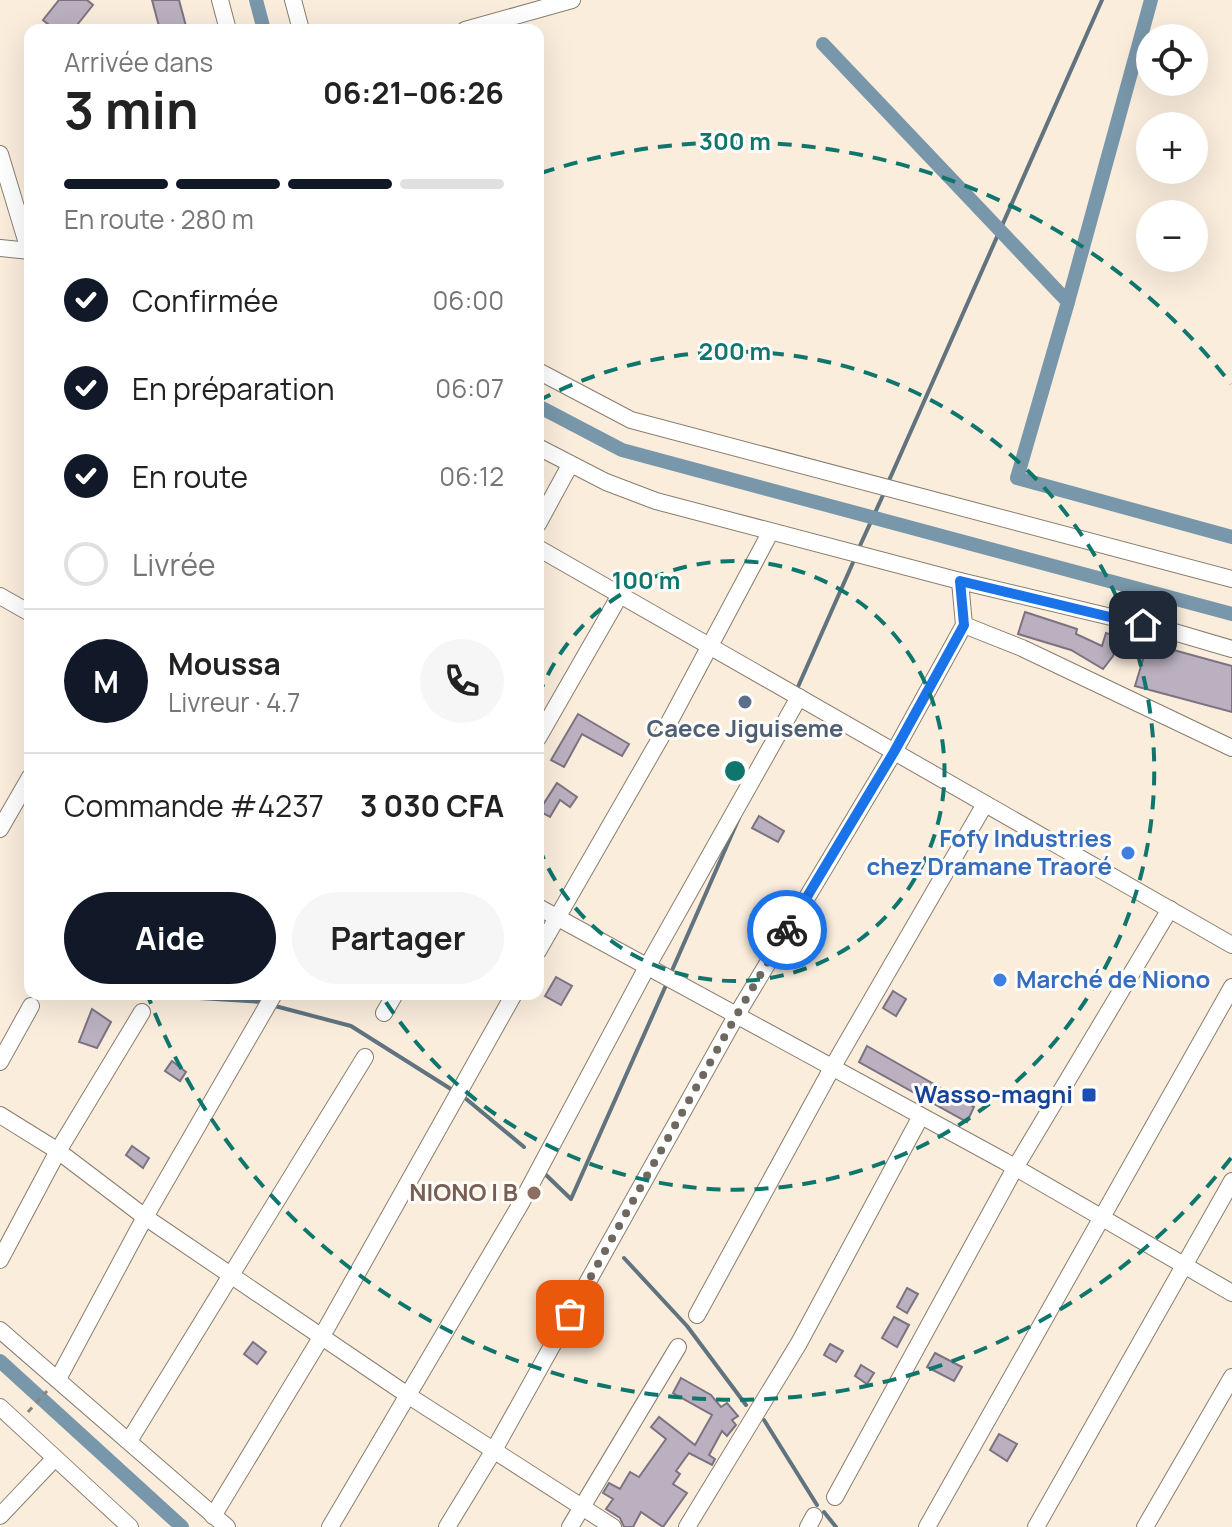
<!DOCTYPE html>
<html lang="fr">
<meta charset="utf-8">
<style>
:root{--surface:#fff;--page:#f6f6f6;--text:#222;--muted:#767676;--line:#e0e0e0;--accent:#111827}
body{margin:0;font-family:Manrope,sans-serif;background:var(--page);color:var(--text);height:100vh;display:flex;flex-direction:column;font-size:30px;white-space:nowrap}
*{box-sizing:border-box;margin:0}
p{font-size:26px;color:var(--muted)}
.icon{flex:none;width:44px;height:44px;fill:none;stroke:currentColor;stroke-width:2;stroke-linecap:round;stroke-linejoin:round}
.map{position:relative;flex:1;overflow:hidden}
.side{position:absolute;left:24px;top:24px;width:520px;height:976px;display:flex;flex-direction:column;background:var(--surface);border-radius:16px;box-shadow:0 8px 32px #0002}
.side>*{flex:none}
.tools{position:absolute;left:1136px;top:24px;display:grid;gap:16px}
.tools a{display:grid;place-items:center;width:72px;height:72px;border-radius:50%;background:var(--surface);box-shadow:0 8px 32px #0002;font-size:40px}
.pin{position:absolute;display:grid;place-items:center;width:68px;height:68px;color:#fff;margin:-34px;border-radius:16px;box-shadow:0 4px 12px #0006}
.courier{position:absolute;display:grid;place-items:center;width:80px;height:80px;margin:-40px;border:6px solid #1a73e8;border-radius:50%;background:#fff;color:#222;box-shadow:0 2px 10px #0007}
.overview em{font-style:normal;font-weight:700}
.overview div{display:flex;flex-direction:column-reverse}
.overview{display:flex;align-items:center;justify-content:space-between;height:136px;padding:0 40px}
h1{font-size:52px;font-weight:700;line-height:60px}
.bar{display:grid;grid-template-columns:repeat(4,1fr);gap:12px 8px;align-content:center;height:96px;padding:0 40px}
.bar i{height:10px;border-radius:6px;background:var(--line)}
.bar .active{background:var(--accent)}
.bar p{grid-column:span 4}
.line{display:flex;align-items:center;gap:20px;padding:0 40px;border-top:2px solid var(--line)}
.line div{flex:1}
.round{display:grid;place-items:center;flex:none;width:84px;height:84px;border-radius:42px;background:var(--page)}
ol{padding:0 40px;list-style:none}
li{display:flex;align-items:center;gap:24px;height:88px}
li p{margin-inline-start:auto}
li .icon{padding:8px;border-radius:50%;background:var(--accent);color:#fff;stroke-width:4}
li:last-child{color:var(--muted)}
li i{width:44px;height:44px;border:4px solid var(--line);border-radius:50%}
.primary-button{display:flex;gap:16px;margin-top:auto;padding:16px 40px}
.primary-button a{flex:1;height:92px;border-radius:48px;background:var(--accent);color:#fff;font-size:32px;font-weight:700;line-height:92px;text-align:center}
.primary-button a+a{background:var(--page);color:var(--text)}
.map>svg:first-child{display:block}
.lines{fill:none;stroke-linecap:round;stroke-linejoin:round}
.stream{stroke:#60737f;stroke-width:4}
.canal{stroke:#7997aa;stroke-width:14}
.building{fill:#bbb0c0;stroke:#7c7281;stroke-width:2}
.minor-casing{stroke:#897e6e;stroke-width:18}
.path{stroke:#8c8478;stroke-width:3;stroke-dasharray:6 6;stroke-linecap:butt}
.minor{stroke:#fff;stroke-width:16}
.done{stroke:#6f685e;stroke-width:8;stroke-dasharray:0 14.4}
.route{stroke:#1a73e8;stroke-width:10}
.ring{fill:none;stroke:#0f766e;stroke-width:4;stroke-dasharray:14 10}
.service-dot{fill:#5c6f8a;stroke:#fefcf8;stroke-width:3}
.shop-dot{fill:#3f7fe0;stroke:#fefcf8;stroke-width:3}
.transit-dot{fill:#1a4fb4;stroke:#fefcf8;stroke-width:3}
.education-dot{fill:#8d6e63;stroke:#fefcf8;stroke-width:3}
.labels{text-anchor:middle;stroke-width:6;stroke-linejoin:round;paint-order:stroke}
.service-label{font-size:24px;font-weight:bold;fill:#4e5e75;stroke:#fefcf8}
.shop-label{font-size:24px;font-weight:bold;fill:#366cbe;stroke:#fefcf8;text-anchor:end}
.transit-label{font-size:24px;font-weight:bold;fill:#164399;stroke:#fefcf8;text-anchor:end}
.education-label{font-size:24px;font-weight:bold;fill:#785e54;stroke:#fefcf8;text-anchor:end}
.centre{fill:#0f766e;stroke:#fefcf8;stroke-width:4}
.ring-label{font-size:24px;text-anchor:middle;font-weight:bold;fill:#0f766e;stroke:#fefcf8;stroke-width:6;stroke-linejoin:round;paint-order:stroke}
</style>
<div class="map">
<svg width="1232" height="1527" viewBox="0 0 1232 1527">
<rect width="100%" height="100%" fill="#faeddc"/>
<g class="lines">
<g class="stream">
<path d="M887,485L1102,0"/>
<path d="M858,550L884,493"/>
<path d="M797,689L855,558"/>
<path d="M670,975L739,818"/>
<path d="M134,994L263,1002"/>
<path d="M275,1006L351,1026L454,1091"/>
<path d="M465,1098L524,1147"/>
<path d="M544,1173L571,1199L667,983"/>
<path d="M624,1258L687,1326L746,1405"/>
<path d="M764,1420L817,1505"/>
<path d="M824,1512L836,1527"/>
</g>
<g class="canal">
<path d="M256,0L264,30"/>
<path d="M823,44L1068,302L1017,478L1232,537"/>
<path d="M1068,302L1151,0"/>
<path d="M538,406L622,450L1232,614"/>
<path d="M0,1361L182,1527"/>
</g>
</g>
<g class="building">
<path d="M59,0H87L93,5L73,30H55L43,20Z"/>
<path d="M152,0H179L187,30H160Z"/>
<path d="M1025,612L1077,629L1076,634L1102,646L1106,633L1119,637L1113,656L1103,669L1071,650L1018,634Z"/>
<path d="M1148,643L1232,666V712L1135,686Z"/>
<path d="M578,714L629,744L622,756L582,734L564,767L551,760Z"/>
<path d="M557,783L577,797L570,807L560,800L550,817L539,811Z"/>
<path d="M759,816L784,831L778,842L752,828Z"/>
<path d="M556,977L572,986L561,1005L545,996Z"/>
<path d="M893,991L906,999L896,1016L883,1008Z"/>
<path d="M92,1009L111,1022L97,1048L79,1042Z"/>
<path d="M867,1046L974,1107L967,1122L859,1062Z"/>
<path d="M172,1061L186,1072L180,1081L165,1071Z"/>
<path d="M132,1146L149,1158L143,1168L126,1155Z"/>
<path d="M907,1288L918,1294L907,1313L897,1307Z"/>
<path d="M894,1317L909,1325L897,1347L882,1338Z"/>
<path d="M253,1342L266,1352L257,1364L244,1354Z"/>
<path d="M830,1344L843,1351L836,1362L824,1355Z"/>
<path d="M935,1353L962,1367L954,1381L927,1367Z"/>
<path d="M861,1365L874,1373L867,1384L855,1376Z"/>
<path d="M681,1378L711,1395L721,1407L727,1403L738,1416L732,1420L736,1425L727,1436L722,1431L709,1455L715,1459L712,1465L689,1453L676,1471L680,1474L673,1484L687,1493L663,1527L641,1512L633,1527H624L620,1518L606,1509L613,1499L603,1493L609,1483L620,1489L630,1472L639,1477L666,1439L651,1427L659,1417L695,1445L712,1415L673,1393Z"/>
<path d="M999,1434L1017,1444L1007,1461L990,1450Z"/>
</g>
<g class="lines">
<g class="minor-casing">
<g id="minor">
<path d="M220,0L228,30"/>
<path d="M293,0L301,30"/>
<path d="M465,30L572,0"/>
<path d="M0,154L29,250"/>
<path d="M0,248L30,251"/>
<path d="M538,371L631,420L1232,579"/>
<path d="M538,447L606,482L656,501L960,581L1174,632L1232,649"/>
<path d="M538,524L570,465"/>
<path d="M538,548L1232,945"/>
<path d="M0,596L30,613"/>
<path d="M964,625L1022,648L1232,748"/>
<path d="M538,738L620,595"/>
<path d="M0,829L30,777"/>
<path d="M538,907L1004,1161L1232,1293"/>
<path d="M538,951L665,730L770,533"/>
<path d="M384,1013L395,994"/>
<path d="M0,1062L31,1006"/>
<path d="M0,1115L58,1151L145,1217L409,1396L613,1527"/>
<path d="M0,1260L58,1151L142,1012"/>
<path d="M697,1315L832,1068L985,804"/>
<path d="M0,1330L227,1527"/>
<path d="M58,1379L145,1217L274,994"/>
<path d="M0,1407L130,1527"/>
<path d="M129,1441L365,1057"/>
<path d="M835,1497L1015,1168L1170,909"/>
<path d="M0,1516L55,1458"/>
<path d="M213,1516L322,1336L514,994"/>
<path d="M330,1527L520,1205L647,967L799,697"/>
<path d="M447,1527L494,1450L736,1016L894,752L964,625L960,581"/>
<path d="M570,1527L678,1347"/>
<path d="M687,1527L799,1343L921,1116"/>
<path d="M808,1527L814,1516"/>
<path d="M927,1527L1232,987"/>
<path d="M1036,1527L1232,1181"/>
<path d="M1145,1527L1232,1377"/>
</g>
</g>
<path class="path" d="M28,1412L47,1391"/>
<use href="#minor" class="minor"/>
</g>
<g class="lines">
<path class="done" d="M570,1314L736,1016L787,930"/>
<path class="route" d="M787,930L894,752L964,625L960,581L1143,625"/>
</g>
<g class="ring">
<path d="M538 697A210 210 0 1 1 538 845"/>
<path d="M538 401A419 419 0 1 1 382 996"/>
<path d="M1231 1158A629 629 0 0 1 148 996M541 173A629 629 0 0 1 1231 384"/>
</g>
<circle class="service-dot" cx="745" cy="702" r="8"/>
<g class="shop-dot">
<circle cx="1128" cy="853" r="8"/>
<circle cx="1000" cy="980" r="8"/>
</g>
<rect class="transit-dot" x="1081" y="1087" width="16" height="16" rx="4"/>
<circle class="education-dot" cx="534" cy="1193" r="8"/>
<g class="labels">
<g class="service-label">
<text x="745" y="737">Caece Jiguiseme</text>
</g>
<g class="shop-label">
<text x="1112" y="847">Fofy Industries<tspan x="1112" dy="28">chez Dramane Traoré</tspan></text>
<text x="1016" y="988" text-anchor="start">Marché de Niono</text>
</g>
<g class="transit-label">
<text x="1073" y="1103">Wasso-magni</text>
</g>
<g class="education-label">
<text x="518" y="1201">NIONO I B</text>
</g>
</g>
<circle cx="735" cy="771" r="12" class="centre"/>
<g class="ring-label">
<text x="735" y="150">300 m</text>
<text x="735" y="360">200 m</text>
<text x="646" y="589">100 m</text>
</g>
</svg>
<div class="tools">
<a><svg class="icon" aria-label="locate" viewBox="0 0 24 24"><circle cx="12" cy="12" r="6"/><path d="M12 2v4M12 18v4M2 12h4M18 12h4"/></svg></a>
<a>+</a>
<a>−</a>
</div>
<div class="pin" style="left:570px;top:1314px;background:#ea580c"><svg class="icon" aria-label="bag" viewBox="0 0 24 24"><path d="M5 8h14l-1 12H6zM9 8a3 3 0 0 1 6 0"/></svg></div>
<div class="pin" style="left:1143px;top:625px;background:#1f2937"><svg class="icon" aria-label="home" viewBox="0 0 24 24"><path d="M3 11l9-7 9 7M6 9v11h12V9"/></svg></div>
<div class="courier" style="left:787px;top:930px"><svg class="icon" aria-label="bike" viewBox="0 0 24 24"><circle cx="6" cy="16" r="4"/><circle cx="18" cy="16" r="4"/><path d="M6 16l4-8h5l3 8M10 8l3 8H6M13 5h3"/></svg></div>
<section class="side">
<div class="overview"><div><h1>3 min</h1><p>Arrivée dans</p></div><em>06:21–06:26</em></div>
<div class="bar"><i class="active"></i><i class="active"></i><i class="active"></i><i></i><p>En route · 280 m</p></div>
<ol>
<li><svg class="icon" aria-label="check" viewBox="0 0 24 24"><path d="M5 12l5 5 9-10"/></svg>Confirmée<p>06:00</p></li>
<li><svg class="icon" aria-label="check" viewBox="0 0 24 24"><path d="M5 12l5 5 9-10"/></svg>En préparation<p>06:07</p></li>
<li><svg class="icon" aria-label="check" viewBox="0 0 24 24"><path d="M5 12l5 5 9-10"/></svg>En route<p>06:12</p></li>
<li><i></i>Livrée</li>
</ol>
<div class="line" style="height:144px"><b class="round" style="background:var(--accent);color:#fff">M</b><div><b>Moussa</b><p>Livreur · 4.7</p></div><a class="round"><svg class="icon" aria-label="phone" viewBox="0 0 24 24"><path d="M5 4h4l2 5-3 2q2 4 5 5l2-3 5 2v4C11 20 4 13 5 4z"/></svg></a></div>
<div class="line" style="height:104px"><div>Commande #4237</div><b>3 030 CFA</b></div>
<div class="primary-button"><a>Aide</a><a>Partager</a></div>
</section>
</div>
